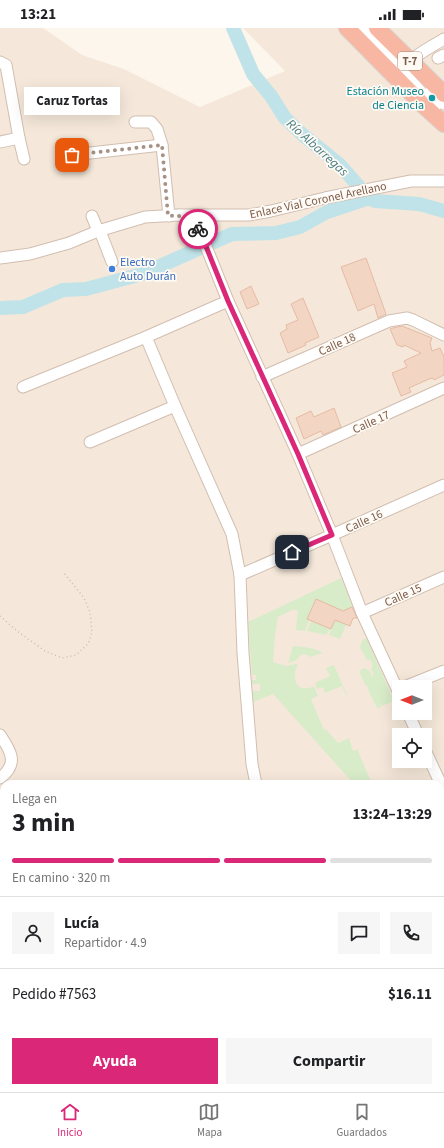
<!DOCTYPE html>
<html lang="es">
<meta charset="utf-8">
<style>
:root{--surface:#fff;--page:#f6f6f6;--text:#202124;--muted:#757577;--line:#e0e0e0;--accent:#db2777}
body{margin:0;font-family:"Source Sans 3",sans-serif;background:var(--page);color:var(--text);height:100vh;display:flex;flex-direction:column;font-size:15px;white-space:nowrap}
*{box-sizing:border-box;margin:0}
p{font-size:13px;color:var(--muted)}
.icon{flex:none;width:22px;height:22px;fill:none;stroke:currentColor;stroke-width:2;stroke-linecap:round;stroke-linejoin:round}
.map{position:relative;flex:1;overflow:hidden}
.details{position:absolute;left:0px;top:752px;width:444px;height:312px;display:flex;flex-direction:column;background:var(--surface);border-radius:12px 12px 0 0;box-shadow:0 4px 16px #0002}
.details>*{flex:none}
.needle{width:26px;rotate:270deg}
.tools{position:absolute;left:392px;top:652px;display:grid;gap:8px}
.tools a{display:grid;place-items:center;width:40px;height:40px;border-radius:0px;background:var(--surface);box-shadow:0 4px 16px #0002;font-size:20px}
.pin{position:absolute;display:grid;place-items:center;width:34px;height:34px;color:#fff;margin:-17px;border-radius:8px;box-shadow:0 2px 6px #0006}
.courier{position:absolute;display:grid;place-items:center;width:40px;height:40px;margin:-20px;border:3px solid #db2777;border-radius:50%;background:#fff;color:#222;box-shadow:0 1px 5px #0007}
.bubble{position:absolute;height:28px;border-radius:0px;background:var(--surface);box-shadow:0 4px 16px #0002;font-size:13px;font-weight:700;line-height:28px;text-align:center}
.headline em{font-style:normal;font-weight:700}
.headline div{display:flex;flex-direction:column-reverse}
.headline{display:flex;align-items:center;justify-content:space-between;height:68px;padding:0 12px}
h1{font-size:26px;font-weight:700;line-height:30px}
.bar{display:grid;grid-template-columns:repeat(4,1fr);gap:6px 4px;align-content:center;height:48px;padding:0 12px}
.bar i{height:5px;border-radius:3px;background:var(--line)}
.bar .active{background:var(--accent)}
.bar p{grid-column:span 4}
.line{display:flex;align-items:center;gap:10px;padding:0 12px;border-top:1px solid var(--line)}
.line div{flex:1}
.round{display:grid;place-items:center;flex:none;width:42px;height:42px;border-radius:0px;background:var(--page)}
.action{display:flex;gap:8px;margin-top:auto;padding:8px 12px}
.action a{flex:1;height:46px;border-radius:0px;background:var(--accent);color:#fff;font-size:16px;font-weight:700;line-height:46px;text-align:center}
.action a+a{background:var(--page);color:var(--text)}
.status{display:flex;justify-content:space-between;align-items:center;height:28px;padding:0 20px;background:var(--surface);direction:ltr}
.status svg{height:11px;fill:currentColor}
.tabs{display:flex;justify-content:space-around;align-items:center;height:56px;border-top:1px solid var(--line);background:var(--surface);font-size:11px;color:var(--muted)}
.tabs a{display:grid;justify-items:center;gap:2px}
.tabs .active{color:var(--accent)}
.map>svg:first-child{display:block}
.residential{fill:#f5e8da;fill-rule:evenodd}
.green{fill:#d8ecc9}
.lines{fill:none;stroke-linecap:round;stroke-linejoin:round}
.river{stroke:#bfe3e8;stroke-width:14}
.building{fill:#f3d5c3;stroke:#e6bba3}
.minor-casing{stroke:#d1beb0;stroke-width:13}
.highway-casing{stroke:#dad1cd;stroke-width:18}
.path{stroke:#d9b8a5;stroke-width:1.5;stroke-dasharray:1 3;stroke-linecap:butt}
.minor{stroke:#fff;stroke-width:11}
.highway{stroke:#f7b7a3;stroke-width:16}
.done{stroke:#a89285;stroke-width:4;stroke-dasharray:0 7.2}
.route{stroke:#db2777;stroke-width:5}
.culture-dot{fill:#0f9aa8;stroke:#fffaf3;stroke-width:1.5}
.shop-dot{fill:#3f7fe0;stroke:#fffaf3;stroke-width:1.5}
.labels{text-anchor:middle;stroke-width:3.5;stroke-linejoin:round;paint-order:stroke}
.shield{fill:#fffaf3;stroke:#a28b7f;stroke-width:1}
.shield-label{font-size:11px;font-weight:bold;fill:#7a5c4d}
.culture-label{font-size:12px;fill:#0d838f;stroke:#fffaf3;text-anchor:end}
.street-label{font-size:12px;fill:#7a5c4d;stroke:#fffaf3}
.shop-label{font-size:12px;fill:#366cbe;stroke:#fffaf3;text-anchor:start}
.water-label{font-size:13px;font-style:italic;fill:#437c86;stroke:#fffaf3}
</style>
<div class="status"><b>13:21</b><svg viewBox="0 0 49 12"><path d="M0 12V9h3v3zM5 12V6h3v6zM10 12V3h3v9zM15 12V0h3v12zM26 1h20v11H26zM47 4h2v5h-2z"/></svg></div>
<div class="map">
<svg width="444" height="1064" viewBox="0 0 444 1064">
<rect width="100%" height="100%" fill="#fdf6ec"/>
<path class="residential" d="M0,0H43L82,27L124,41L200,79L285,43L243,0H444V1064H0ZM399,659H425V685H399ZM399,707H425V733H399ZM4,756H440V1060H4Z"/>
<g class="green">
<path d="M341,550L354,579L348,581L351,588L316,571L307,591L309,592L305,603L296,602L298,582H292L278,589L275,608L273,634L286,638L296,636L298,637C292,646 294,662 307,660C310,660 312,659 314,658L318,668L311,671L324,702L326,701L338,715L349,710L353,723L358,721L359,723H358L372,756H354L273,666L253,674V663H260V656H252V652H256V647H252L248,594Z"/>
<path d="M335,592L346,597L340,611L329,607Z"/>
<path d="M311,593L330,601L326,607L307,603Z"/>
<path d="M363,611H367L394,673L382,678L381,675H380L381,679L377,680L367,660L369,659L368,658H366L359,643L364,640L369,642L372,648L374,647L371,641C373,638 373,635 370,632H367L360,619Z"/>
<path d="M293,618C304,619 313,619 323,625L310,629C305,624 299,626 297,632L288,635Z"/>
<path d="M334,637L347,667H346L342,658L325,665L323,659L317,661L315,655L330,648L326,640Z"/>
</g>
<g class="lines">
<g class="river">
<path d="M233,0L253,46L271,68L285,90L303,107L340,137L369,170L375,173L419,176L444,183"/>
<path d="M0,280L23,279L63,262L86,261L142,246L232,206L276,205L300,199L327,184L369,170"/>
</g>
</g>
<g class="building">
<path d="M366,230L386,286L378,290L374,276L358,283L341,239Z"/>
<path d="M251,258L259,276L247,281L240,264Z"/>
<path d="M303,270L319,309L305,315L306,317L288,325L280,305L287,301L286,297L298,292L291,276Z"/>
<path d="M402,298L432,310L430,315L432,323L440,320L444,329V347L434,352L433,350L429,351L409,360L411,364L401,368L392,345L407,339L404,333L421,325L404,317L403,319L397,317L390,301L393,300Z"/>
<path d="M334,380L341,399L323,407L321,403L304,411L296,390L311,383L314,389Z"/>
<path d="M316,571L343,583L352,579L357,590H353L350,598L335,592L331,601L307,591Z"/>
</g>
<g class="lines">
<g class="minor-casing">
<g id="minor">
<path d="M362,0L435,79"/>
<path d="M438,30L444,27"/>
<path d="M0,34L6,37L19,110L24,131"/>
<path d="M405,38C416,26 431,19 444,11"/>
<path d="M431,63L444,76"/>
<path d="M135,94H151L157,101L162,117L169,188"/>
<path d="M0,114L19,110"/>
<path d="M72,127L162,117"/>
<path d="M179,187L192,192L201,206L228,273L298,426L332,507L362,585L399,665"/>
<path d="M92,188L98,203"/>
<path d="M100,203L112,234"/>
<path d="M0,230L30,226L69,215L98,203L145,189L179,187H249L271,183L325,170L411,153H444"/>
<path d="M146,309L175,378L232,506L240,547L243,625L252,736L256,756"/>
<path d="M262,349L389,293L407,290L413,292L444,307"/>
<path d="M23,359L146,309L228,273"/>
<path d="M90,414L175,378"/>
<path d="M298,426L444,360"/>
<path d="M240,547L332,507L444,457"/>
<path d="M362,585L444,549"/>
<path d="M404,659L444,643"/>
<path d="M408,685L418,707"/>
<path d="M0,707C11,723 19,736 0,750"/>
<path d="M425,722L444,763"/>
<path d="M0,864L4,866"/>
<path d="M0,918L4,919"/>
<path d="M440,977L444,975"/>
<path d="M0,1009L4,1008"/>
<path d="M440,1054L444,1052"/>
<path d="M172,1060L174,1064"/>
<path d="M385,1060L387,1064"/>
<path d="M237,1064L246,1060"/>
<path d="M418,1064L427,1060"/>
</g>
</g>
<g class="highway-casing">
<g id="highway">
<path d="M347,0L422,76L444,96"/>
<path d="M377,0L444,66"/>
</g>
</g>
<g class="path">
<path d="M0,588L17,603L45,623L62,630L76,627L88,616L92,604L90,584L84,570L64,545"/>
<path d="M0,963L4,964"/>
</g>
<use href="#minor" class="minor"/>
<use href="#highway" class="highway"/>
</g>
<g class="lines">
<path class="done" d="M72,127L162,117L168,188C182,187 191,188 198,201"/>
<path class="route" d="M198,201L201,206L228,273L298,426L332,507L292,524"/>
</g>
<circle class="culture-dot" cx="432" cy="70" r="4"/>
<circle class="shop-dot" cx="112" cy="241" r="4"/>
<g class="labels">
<rect class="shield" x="398" y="24" width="24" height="18" rx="3"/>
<g class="shield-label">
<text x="410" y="37">T-7</text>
</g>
<g class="culture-label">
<text x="424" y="67">Estación Museo<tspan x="424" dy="14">de Ciencia</tspan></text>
</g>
<g class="street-label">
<text transform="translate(318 172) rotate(-12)" y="4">Enlace Vial Coronel Arellano</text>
<text transform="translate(337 316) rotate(-24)" y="4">Calle 18</text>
<text transform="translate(371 394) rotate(-24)" y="4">Calle 17</text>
<text transform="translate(364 493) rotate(-24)" y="4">Calle 16</text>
<text transform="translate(403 567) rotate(-24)" y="4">Calle 15</text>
</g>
<g class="shop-label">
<text x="120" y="238">Electro<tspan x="120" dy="14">Auto Durán</tspan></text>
</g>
<g class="water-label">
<text transform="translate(318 119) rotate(42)" y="5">Río Albarregas</text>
</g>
</g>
</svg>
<div class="tools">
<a><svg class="needle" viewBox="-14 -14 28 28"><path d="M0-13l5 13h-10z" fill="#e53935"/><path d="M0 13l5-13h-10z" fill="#757577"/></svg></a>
<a><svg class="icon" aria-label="locate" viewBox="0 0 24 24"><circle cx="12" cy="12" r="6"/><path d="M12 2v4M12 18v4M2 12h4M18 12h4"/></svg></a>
</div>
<div class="pin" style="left:72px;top:127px;background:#ea580c"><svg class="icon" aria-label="bag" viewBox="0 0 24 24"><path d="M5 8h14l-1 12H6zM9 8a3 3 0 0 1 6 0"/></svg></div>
<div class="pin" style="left:292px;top:524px;background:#1f2937"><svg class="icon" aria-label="home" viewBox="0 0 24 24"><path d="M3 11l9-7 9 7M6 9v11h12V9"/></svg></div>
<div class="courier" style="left:198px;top:201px"><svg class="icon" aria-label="bike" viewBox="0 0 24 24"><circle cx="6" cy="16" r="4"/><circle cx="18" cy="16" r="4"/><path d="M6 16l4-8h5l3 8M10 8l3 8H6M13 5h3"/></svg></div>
<div class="bubble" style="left:24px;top:59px;width:96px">Caruz Tortas</div>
<section class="details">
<div class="headline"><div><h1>3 min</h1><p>Llega en</p></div><em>13:24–13:29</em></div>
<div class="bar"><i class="active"></i><i class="active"></i><i class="active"></i><i></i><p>En camino · 320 m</p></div>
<div class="line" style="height:72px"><a class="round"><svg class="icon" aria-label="person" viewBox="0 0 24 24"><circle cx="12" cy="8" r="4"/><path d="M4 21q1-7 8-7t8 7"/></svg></a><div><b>Lucía</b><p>Repartidor · 4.9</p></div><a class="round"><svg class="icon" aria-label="chat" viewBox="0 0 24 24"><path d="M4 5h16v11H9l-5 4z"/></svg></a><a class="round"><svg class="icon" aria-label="phone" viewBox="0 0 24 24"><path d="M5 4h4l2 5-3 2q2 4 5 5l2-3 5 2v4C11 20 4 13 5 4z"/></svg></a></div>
<div class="line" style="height:52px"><div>Pedido #7563</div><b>$16.11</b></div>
<div class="action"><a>Ayuda</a><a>Compartir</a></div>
</section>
</div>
<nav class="tabs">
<a class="active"><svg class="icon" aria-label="home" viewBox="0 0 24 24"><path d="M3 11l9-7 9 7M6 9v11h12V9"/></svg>Inicio</a>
<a><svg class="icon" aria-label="map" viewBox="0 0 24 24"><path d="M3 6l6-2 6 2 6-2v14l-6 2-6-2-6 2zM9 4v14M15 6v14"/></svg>Mapa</a>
<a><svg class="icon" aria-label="saved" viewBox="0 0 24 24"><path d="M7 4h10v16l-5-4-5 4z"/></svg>Guardados</a>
</nav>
